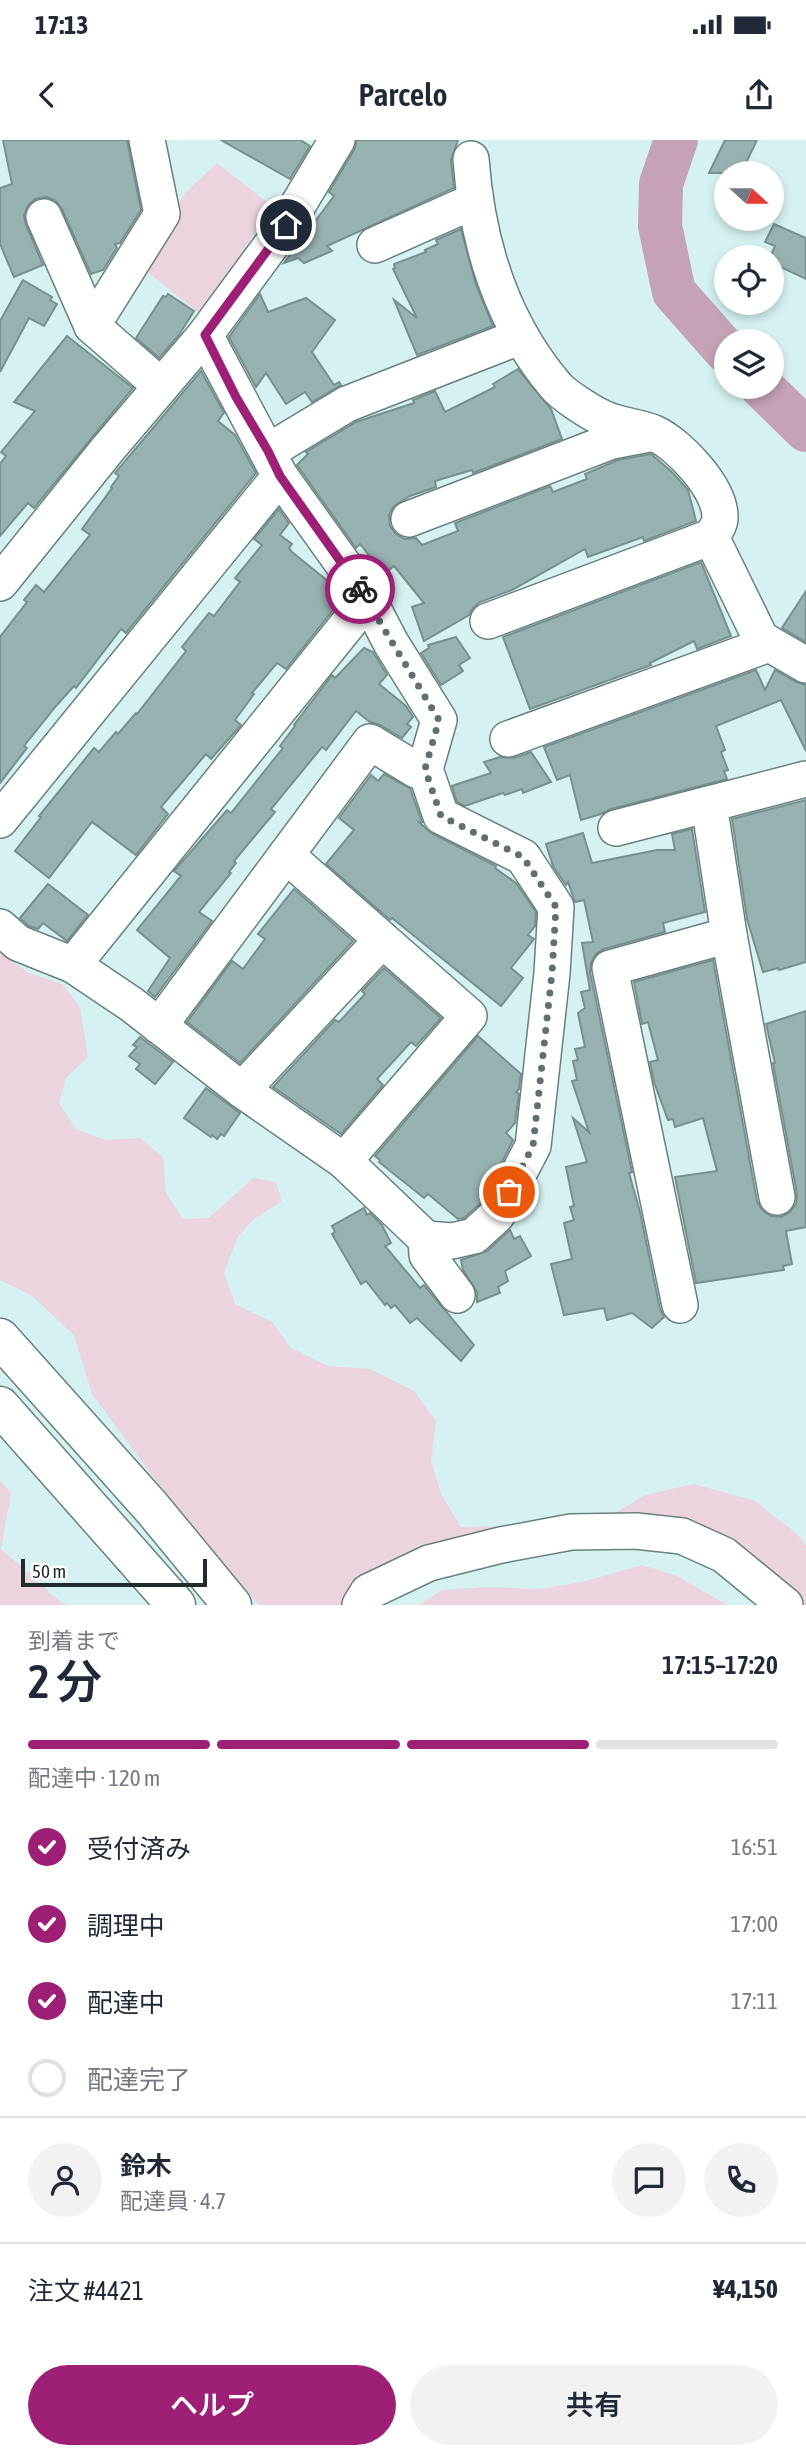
<!DOCTYPE html>
<html lang="ja">
<meta charset="utf-8">
<style>
:root{--surface:#fff;--page:#f2f2f3;--text:#1f2937;--muted:#747a83;--line:#e0e1e3;--accent:#9d2076}
body{margin:0;font-family:"Asap Condensed","Noto Sans JP",sans-serif;background:var(--page);color:var(--text);height:100vh;display:flex;flex-direction:column;font-size:26px;white-space:nowrap}
*{box-sizing:border-box;margin:0}
p{font-size:23px;color:var(--muted)}
.icon{flex:none;width:38px;height:38px;fill:none;stroke:currentColor;stroke-width:2;stroke-linecap:round;stroke-linejoin:round}
.map{position:relative;height:1465px;overflow:hidden}
.details{display:flex;flex-direction:column;background:var(--surface);flex:1}
.details>*{flex:none}
.needle{width:46px;rotate:111deg}
.fabs{position:absolute;left:714px;top:21px;display:grid;gap:14px}
.fabs a{display:grid;place-items:center;width:70px;height:70px;border-radius:50%;background:var(--surface);box-shadow:0 4px 10px #0003;font-size:35px}
.scale{position:absolute;left:21px;bottom:18px;width:186px;box-sizing:border-box;padding-left:7px;border:4px solid #212b2b;border-top:0;font-size:19px;line-height:24px;white-space:nowrap;color:#212b2b;-webkit-text-stroke:5px #fff;paint-order:stroke}
.pin{position:absolute;display:grid;place-items:center;width:60px;height:60px;color:#fff;margin:-30px;border:4px solid #fff;border-radius:50%;box-shadow:0 2px 7px #0007}
.courier{position:absolute;display:grid;place-items:center;width:70px;height:70px;margin:-35px;border:5px solid #9d2076;border-radius:50%;background:#fff;color:#222;box-shadow:0 2px 9px #0007}
.summary em{font-style:normal;font-weight:600}
.summary div{display:flex;flex-direction:column-reverse}
.summary{display:flex;align-items:center;justify-content:space-between;height:119px;padding:0 28px}
h1{font-size:46px;font-weight:600;line-height:52px}
.bar{display:grid;grid-template-columns:repeat(4,1fr);gap:10px 7px;align-content:center;height:84px;padding:0 28px}
.bar i{height:9px;border-radius:5px;background:var(--line)}
.bar .selected{background:var(--accent)}
.bar p{grid-column:span 4}
.line{display:flex;align-items:center;gap:18px;padding:0 28px;border-top:2px solid var(--line)}
.line div{flex:1}
.round{display:grid;place-items:center;flex:none;width:74px;height:74px;border-radius:37px;background:var(--page)}
ol{padding:0 28px;list-style:none}
li{display:flex;align-items:center;gap:21px;height:77px}
li p{margin-inline-start:auto}
li .icon{padding:7px;border-radius:50%;background:var(--accent);color:#fff;stroke-width:4}
li:last-child{color:var(--muted)}
li i{width:38px;height:38px;border:4px solid var(--line);border-radius:50%}
.action{display:flex;gap:14px;margin-top:auto;padding:14px 28px}
.action a{flex:1;height:80px;border-radius:42px;background:var(--accent);color:#fff;font-size:28px;font-weight:600;line-height:80px;text-align:center}
.action a+a{background:var(--page);color:var(--text)}
.status{display:flex;justify-content:space-between;align-items:center;height:49px;padding:0 35px;background:var(--surface);direction:ltr}
.status svg{height:19px;fill:currentColor}
header{display:flex;justify-content:space-between;align-items:center;height:91px;padding:0 28px;background:var(--surface);font-size:32px;font-weight:600}
.map>svg:first-child{display:block}
.green{fill:#ebd4e0}
.lines{fill:none;stroke-linecap:round;stroke-linejoin:round}
.river{stroke:#c5a2b6;stroke-width:44}
.building{fill:#98b1b1;stroke:#778f8f;stroke-width:2}
.minor-casing{stroke:#688080;stroke-width:38}
.highway-casing{stroke:#688080;stroke-width:41}
.minor{stroke:#fff;stroke-width:35}
.highway{stroke:#fff;stroke-width:38}
.done{stroke:#607070;stroke-width:7;stroke-dasharray:0 12.6}
.route{stroke:#9d2076;stroke-width:9}
</style>
<div class="status"><b>17:13</b><svg viewBox="0 0 49 12"><path d="M0 12V9h3v3zM5 12V6h3v6zM10 12V3h3v9zM15 12V0h3v12zM26 1h20v11H26zM47 4h2v5h-2z"/></svg></div>
<header><svg class="icon" aria-label="back" viewBox="0 0 24 24"><path d="M15 5l-7 7 7 7"/></svg>Parcelo<svg class="icon" aria-label="share" viewBox="0 0 24 24"><path d="M12 15V3M7 8l5-5 5 5M5 13v7h14v-7"/></svg></header>
<div class="map">
<svg width="806" height="1465" viewBox="0 0 806 1465">
<rect width="100%" height="100%" fill="#d6f1f1"/>
<g class="green">
<path d="M217,23L272,66L202,175L141,127L185,53Z"/>
<path d="M0,812L29,833L62,844L80,867L88,917L66,938L59,963L76,989L105,1000L140,998L163,1017L166,1053L183,1079L209,1078L253,1038L276,1042L282,1061L254,1079L237,1098L224,1133L235,1164L272,1182L291,1208L328,1226L370,1229L414,1251L436,1281L431,1321L442,1356L461,1387L508,1386L615,1373L645,1355L694,1344L755,1361L797,1394L806,1406V1465H767L685,1407L631,1397L556,1414L500,1419L349,1465H259L157,1342L92,1254L74,1195L31,1155L0,1140Z"/>
<path d="M0,1340L11,1353L1,1409L62,1463L70,1465H0Z"/>
<path d="M642,1425L677,1436L727,1465H419L442,1450L487,1447L541,1449L586,1441Z"/>
</g>
<g class="lines">
<g class="river">
<path d="M676,0L661,44L660,86L674,152L726,211"/>
<path d="M762,247L806,290"/>
</g>
</g>
<g class="building">
<path d="M3,0H127L141,70L120,103L115,104L117,108L103,130L91,134L62,69L55,60L46,57L35,59L28,65L24,75L26,85L43,125L14,137L0,104V48L12,44Z"/>
<path d="M221,0H300L310,6L290,39Z"/>
<path d="M357,0H458L451,20L454,48L327,106L332,111L304,123L298,118L284,123L334,56L329,52L354,10Z"/>
<path d="M725,0H757L741,33H709Z"/>
<path d="M774,84L806,98V139L772,123L770,117L775,106L765,102Z"/>
<path d="M461,89L476,145L493,186L417,215L394,160L417,178L393,129L395,128L394,124L426,112L425,110L438,104L436,100Z"/>
<path d="M23,140L52,157L50,160L57,164L44,186L29,178L0,232V181Z"/>
<path d="M168,154L194,171L179,195L159,218L136,198L163,156L166,157Z"/>
<path d="M260,154L268,172L306,158L335,180L312,212L334,245L339,242L341,245L312,262L305,252L286,264L266,233L256,247L229,197Z"/>
<path d="M67,196L133,248L34,368L28,363L0,396V324L6,316L1,312L35,271L14,262Z"/>
<path d="M518,229L551,269L562,299L473,333L472,330L435,341L436,347L410,356L394,366L389,375L390,386L396,394L405,399L416,398L422,405L458,391L455,383L550,346L553,352L587,339L585,334L618,320L651,314L672,332L688,350L696,381L644,401L643,397L588,417L585,409L512,450L480,462L473,468L469,475L424,501L412,467L424,463L394,426L384,434L360,404L356,408L297,325L308,314L306,312L356,282L414,263L413,260L435,251L445,272L495,247L493,244Z"/>
<path d="M201,231L224,273L218,281L235,295L256,333L126,493L121,489L76,548L74,546L56,566L24,606L27,608L0,643V497L27,462L24,460L36,445L44,452L90,395L82,389L112,348L111,347L119,336L115,333Z"/>
<path d="M279,369L289,383L280,395L292,404L289,408L292,412L335,447L337,450L334,454L341,460L286,529L277,523L252,553L254,554L235,580L241,585L211,619L206,614L161,667L168,674L136,715L92,682L49,738L15,711L41,677L39,676L94,608L99,612L116,592L118,594L136,573L137,574L186,511L182,507L209,473L214,476L240,442L235,438L262,405L254,399Z"/>
<path d="M701,422L731,496L697,509L694,501L650,523L651,525L530,569L503,497Z"/>
<path d="M806,451V502L782,488Z"/>
<path d="M456,497L470,518L459,525L463,531L441,545L421,513L429,508L428,505Z"/>
<path d="M364,508L373,512L387,535L379,544L406,566L413,577L407,584L411,587L402,598L380,585L370,582L356,571L326,610L322,607L271,669L275,672L234,721L236,723L229,732L231,733L199,772L212,781L155,857L148,851L170,818L137,790L181,736L174,731L227,670L231,673L283,608L280,606L295,586L294,585L332,535L335,538Z"/>
<path d="M756,530L765,550L775,530L796,542L806,545V611L781,560L716,586L725,610L721,612L728,630L724,631L727,639L611,669L601,674L581,680L570,635L557,640L544,607Z"/>
<path d="M531,612L551,642L523,653L522,649L505,655L503,653L465,666L457,662L452,646L491,633L484,622L500,617L514,618Z"/>
<path d="M384,634L410,648L422,682H419L431,693L496,726L495,728L516,743L536,772L535,786L528,795L534,799L511,828L523,838L501,866L392,778L390,780L326,724L354,690L339,678L371,635L378,641Z"/>
<path d="M806,660V822L779,830L778,828L763,832L747,779L732,679Z"/>
<path d="M692,689L705,772L663,783L665,792L604,809L596,814L591,823L590,832L632,1032L629,1033L640,1072L660,1169L664,1177L652,1188L632,1173L607,1180L604,1168L564,1175L551,1124L572,1119L564,1083L574,1080L570,1067L574,1066L566,1027L587,1022L573,978L589,992L572,941L577,940L573,921L578,920L575,909L585,907L578,873L585,868L581,852L590,850L582,803L593,802L584,760L575,762L568,742L566,745L553,726L546,704L583,693L592,723L657,710H675L672,694Z"/>
<path d="M48,744L88,775L67,801L43,783L38,789L29,786L20,778Z"/>
<path d="M294,749L353,801L240,923L187,882L232,821L243,829L265,799L258,794Z"/>
<path d="M713,820L757,1061L762,1070L771,1076L781,1077L790,1072L796,1064L797,1054L773,923H775L766,884L806,871V1087L786,1091L792,1124L783,1126L784,1130L696,1143L675,1037L717,1031L703,978L675,987L673,979L668,980L654,942L650,922L658,920L648,882L642,884L634,842Z"/>
<path d="M384,828L441,878L416,906L411,902L377,939L383,945L341,994L273,947L335,880L339,882L365,854L362,851Z"/>
<path d="M478,896L521,934L519,949L516,952L519,954L515,983L506,993L513,1000L501,1024L483,1046L487,1050L481,1063L464,1078L458,1079L428,1054L424,1058L379,1022L380,1020L375,1016Z"/>
<path d="M140,897L173,922L155,944L136,929L140,924L129,916L137,907L133,905Z"/>
<path d="M206,948L240,973L224,996L221,994L217,999L212,995L211,997L184,978Z"/>
<path d="M364,1068L367,1075L370,1073L382,1085L391,1103L385,1106L420,1148L424,1145L474,1205L461,1221L417,1178L410,1183L395,1165L391,1168L387,1163L385,1165L366,1141L361,1144L332,1094L335,1092L332,1086Z"/>
<path d="M510,1090L514,1099L520,1096L531,1116L505,1131L508,1141L498,1147L500,1153L477,1162V1152L463,1130L461,1120L487,1111Z"/>
</g>
<g class="lines">
<g class="minor-casing">
<g id="minor">
<path d="M147,0L162,74L92,186L161,246"/>
<path d="M471,19C477,101 501,181 555,245C563,255 591,273 603,278C619,286 638,286 654,293C680,305 721,349 720,378C720,385 714,392 711,397L761,499L806,525"/>
<path d="M44,77L92,186"/>
<path d="M375,105L474,61"/>
<path d="M269,311L347,264L519,197"/>
<path d="M409,379L612,301L649,294"/>
<path d="M0,443L107,310L205,195L286,85L337,0"/>
<path d="M488,481L711,397"/>
<path d="M508,599L769,504"/>
<path d="M0,680L280,336"/>
<path d="M616,688L709,664"/>
<path d="M286,715L469,876L344,1021"/>
<path d="M0,787L18,803L73,825L131,864L242,950L344,1021L426,1099L452,1101L474,1096L497,1075L533,1006L552,833L556,767L523,717L441,676L425,629L439,580L391,503L368,459L280,336L205,195"/>
<path d="M73,825L368,459"/>
<path d="M159,886L370,602L416,630L425,629"/>
<path d="M242,950L382,800"/>
<path d="M777,1057L729,795L709,664L806,639"/>
<path d="M426,1099L427,1115L457,1155"/>
<path d="M680,1165L610,828L729,795"/>
<path d="M360,1465L368,1452L429,1423L501,1405L571,1392L636,1391L682,1396L724,1415L785,1465"/>
</g>
</g>
<g class="highway-casing">
<g id="highway">
<path d="M0,1198L152,1368L232,1465"/>
<path d="M0,1266L176,1465"/>
</g>
</g>
<use href="#minor" class="minor"/>
<use href="#highway" class="highway"/>
</g>
<g class="lines">
<path class="done" d="M360,449L439,580L425,629L441,676L523,717L556,767L552,833L533,1006L509,1052"/>
<path class="route" d="M286,85L205,195L236,257L268,311L280,336L360,449"/>
</g>
</svg>
<div class="fabs">
<a><svg class="needle" viewBox="-14 -14 28 28"><path d="M0-13l5 13h-10z" fill="#e53935"/><path d="M0 13l5-13h-10z" fill="#747a83"/></svg></a>
<a><svg class="icon" aria-label="locate" viewBox="0 0 24 24"><circle cx="12" cy="12" r="6"/><path d="M12 2v4M12 18v4M2 12h4M18 12h4"/></svg></a>
<a><svg class="icon" aria-label="layers" viewBox="0 0 24 24"><path d="M12 4l9 5-9 5-9-5zM3 14l9 5 9-5"/></svg></a>
</div>
<div class="scale">50 m</div>
<div class="pin" style="left:509px;top:1052px;background:#ea580c"><svg class="icon" aria-label="bag" viewBox="0 0 24 24"><path d="M5 8h14l-1 12H6zM9 8a3 3 0 0 1 6 0"/></svg></div>
<div class="pin" style="left:286px;top:85px;background:#1f2937"><svg class="icon" aria-label="home" viewBox="0 0 24 24"><path d="M3 11l9-7 9 7M6 9v11h12V9"/></svg></div>
<div class="courier" style="left:360px;top:449px"><svg class="icon" aria-label="bike" viewBox="0 0 24 24"><circle cx="6" cy="16" r="4"/><circle cx="18" cy="16" r="4"/><path d="M6 16l4-8h5l3 8M10 8l3 8H6M13 5h3"/></svg></div>
</div>
<section class="details">
<div class="summary"><div><h1>2 分</h1><p>到着まで</p></div><em>17:15–17:20</em></div>
<div class="bar"><i class="selected"></i><i class="selected"></i><i class="selected"></i><i></i><p>配達中 · 120 m</p></div>
<ol>
<li><svg class="icon" aria-label="check" viewBox="0 0 24 24"><path d="M5 12l5 5 9-10"/></svg>受付済み<p>16:51</p></li>
<li><svg class="icon" aria-label="check" viewBox="0 0 24 24"><path d="M5 12l5 5 9-10"/></svg>調理中<p>17:00</p></li>
<li><svg class="icon" aria-label="check" viewBox="0 0 24 24"><path d="M5 12l5 5 9-10"/></svg>配達中<p>17:11</p></li>
<li><i></i>配達完了</li>
</ol>
<div class="line" style="height:126px"><a class="round"><svg class="icon" aria-label="person" viewBox="0 0 24 24"><circle cx="12" cy="8" r="4"/><path d="M4 21q1-7 8-7t8 7"/></svg></a><div><b>鈴木</b><p>配達員 · 4.7</p></div><a class="round"><svg class="icon" aria-label="chat" viewBox="0 0 24 24"><path d="M4 5h16v11H9l-5 4z"/></svg></a><a class="round"><svg class="icon" aria-label="phone" viewBox="0 0 24 24"><path d="M5 4h4l2 5-3 2q2 4 5 5l2-3 5 2v4C11 20 4 13 5 4z"/></svg></a></div>
<div class="line" style="height:91px"><div>注文 #4421</div><b>¥4,150</b></div>
<div class="action"><a>ヘルプ</a><a>共有</a></div>
</section>
